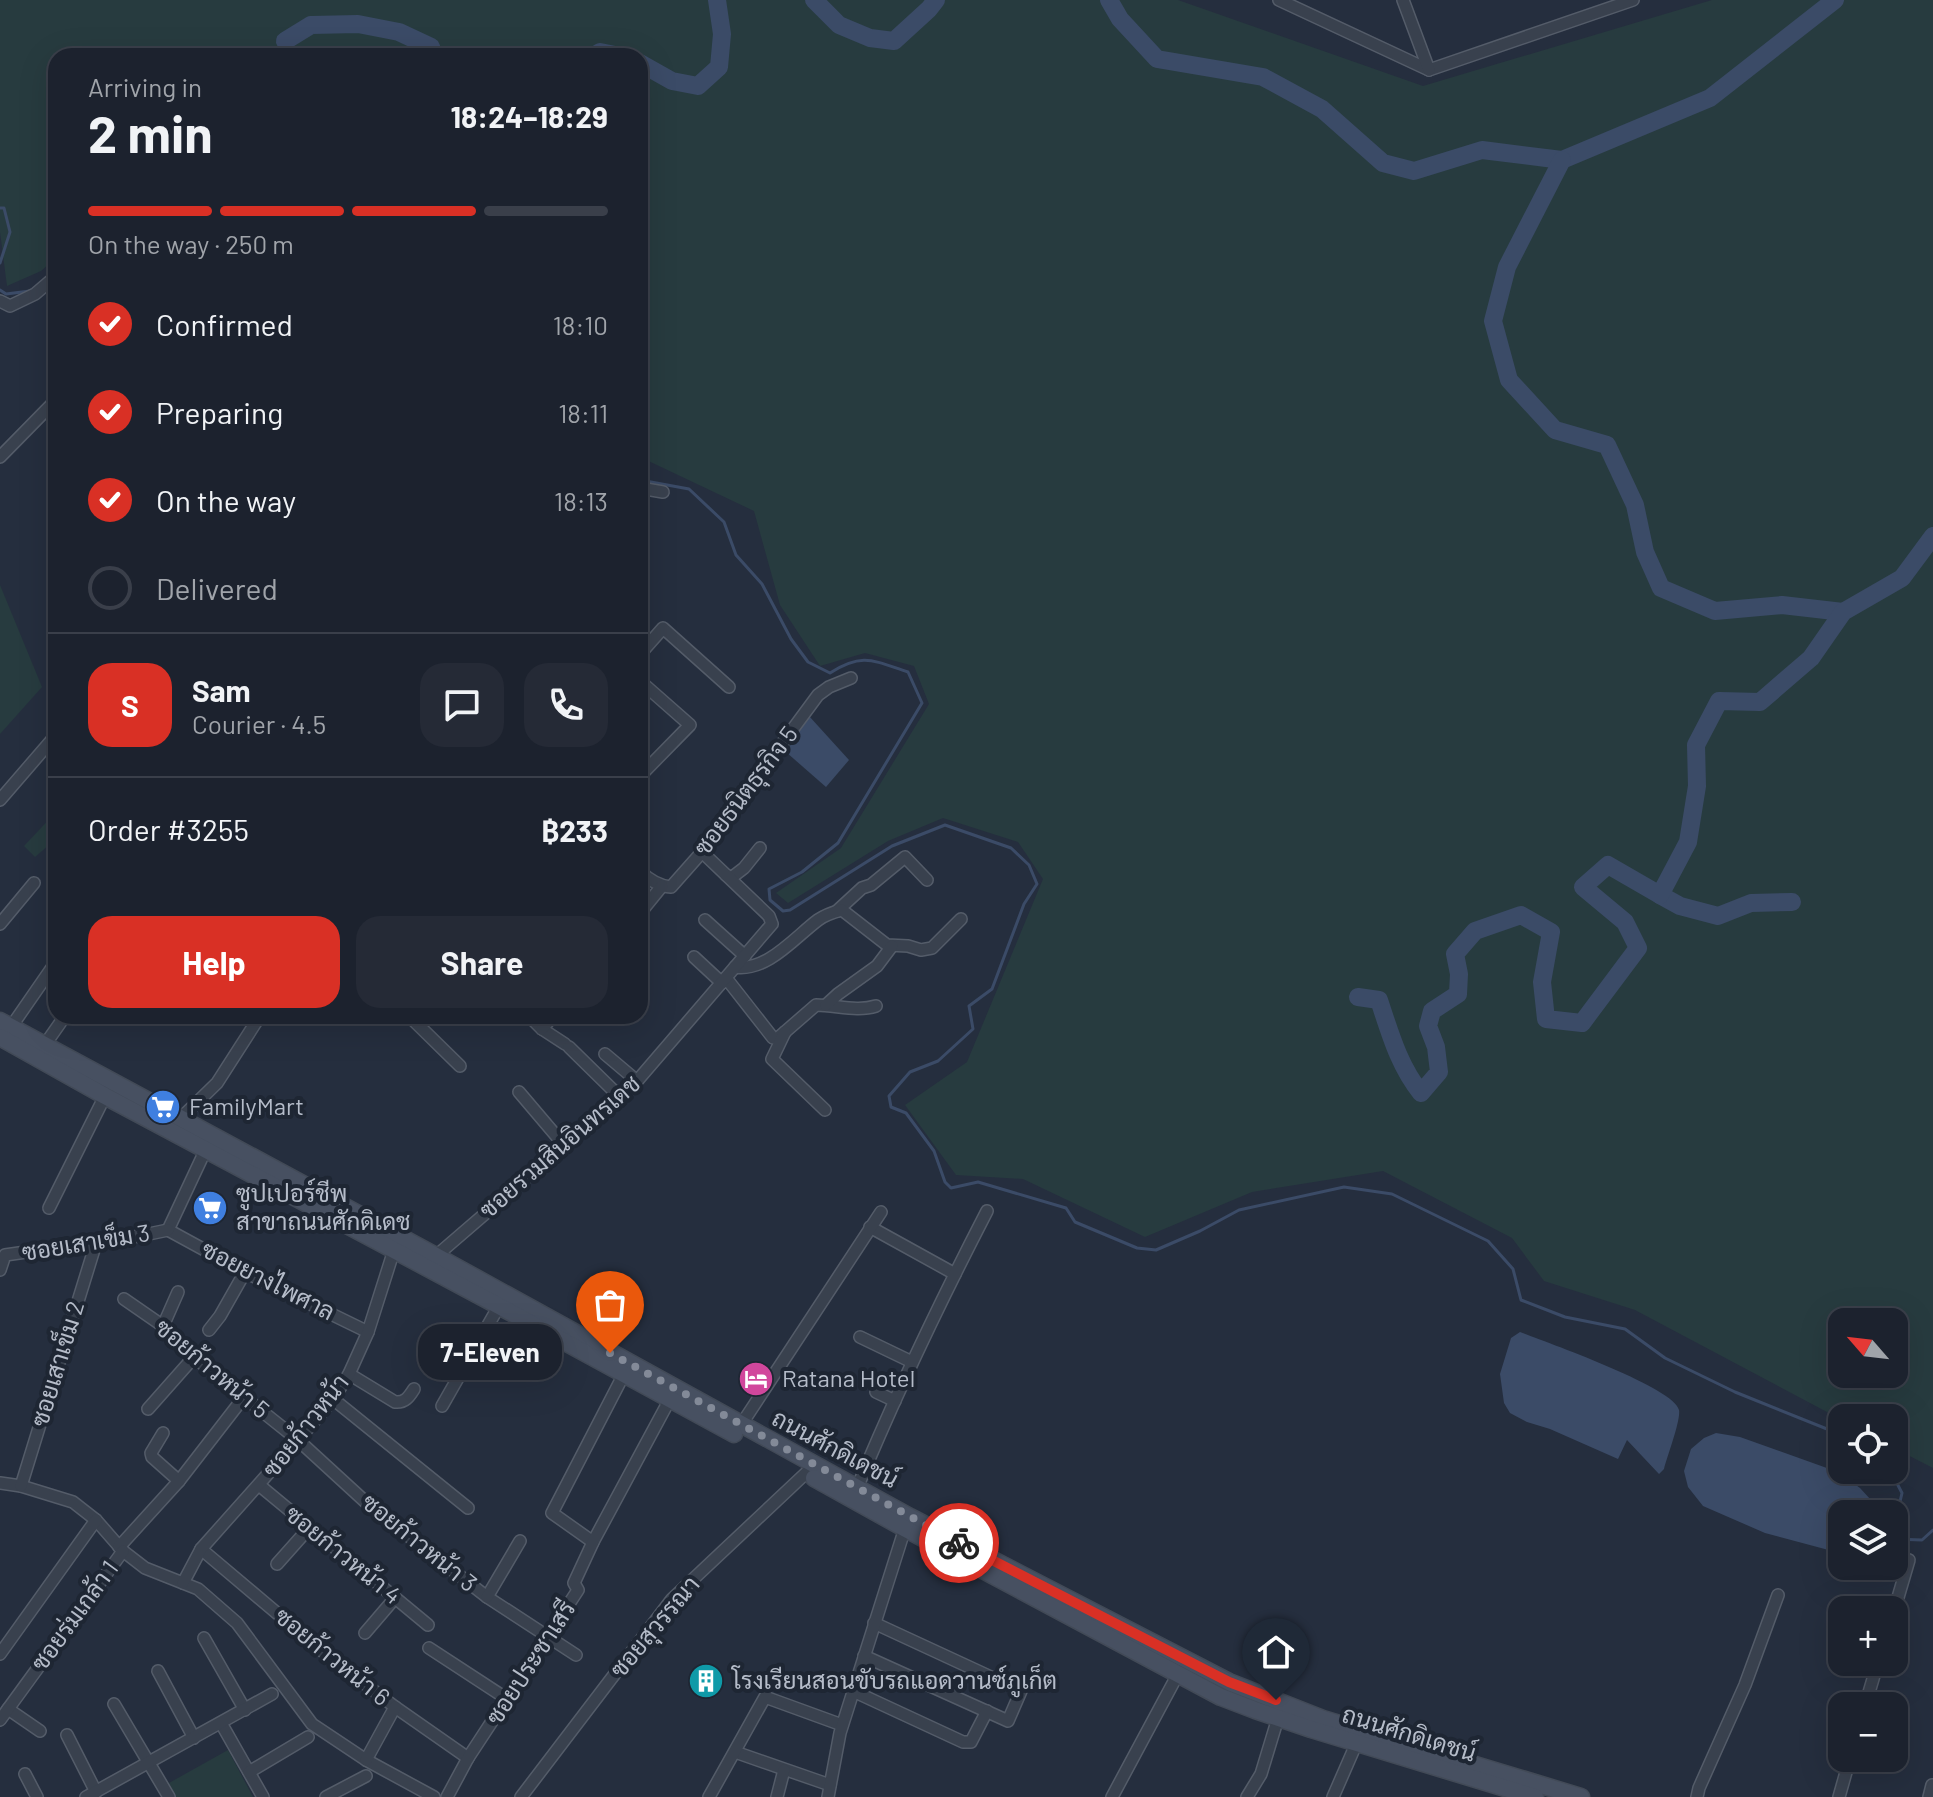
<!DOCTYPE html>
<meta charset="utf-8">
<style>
:root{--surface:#1c222e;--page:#252a36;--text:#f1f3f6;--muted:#a0a4aa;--line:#3a3f4a;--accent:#d93025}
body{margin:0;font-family:Barlow,Sarabun,sans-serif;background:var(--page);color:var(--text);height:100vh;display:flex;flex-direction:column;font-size:30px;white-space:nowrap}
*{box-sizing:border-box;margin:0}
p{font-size:26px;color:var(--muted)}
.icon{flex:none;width:44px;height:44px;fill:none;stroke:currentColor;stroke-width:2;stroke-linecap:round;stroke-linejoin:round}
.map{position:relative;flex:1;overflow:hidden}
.panel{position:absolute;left:48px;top:48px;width:600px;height:976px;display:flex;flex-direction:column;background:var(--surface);border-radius:24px;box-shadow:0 8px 32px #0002,0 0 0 2px var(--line)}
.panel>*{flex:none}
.needle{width:52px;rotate:298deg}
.fabs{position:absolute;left:1828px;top:1308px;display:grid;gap:16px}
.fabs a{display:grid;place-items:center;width:80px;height:80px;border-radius:16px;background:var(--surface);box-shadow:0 8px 32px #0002,0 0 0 2px var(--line);font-size:40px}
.pin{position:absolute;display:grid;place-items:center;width:68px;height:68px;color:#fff;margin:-82px -34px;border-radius:50% 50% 50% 0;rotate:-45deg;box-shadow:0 0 8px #0007}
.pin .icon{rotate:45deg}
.courier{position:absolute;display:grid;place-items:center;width:80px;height:80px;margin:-40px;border:6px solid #d93025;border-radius:50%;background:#fff;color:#222;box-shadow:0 2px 10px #0007}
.bubble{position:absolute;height:56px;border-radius:24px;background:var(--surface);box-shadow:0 8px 32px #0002,0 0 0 2px var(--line);font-size:26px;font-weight:700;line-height:56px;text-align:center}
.overview em{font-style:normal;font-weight:700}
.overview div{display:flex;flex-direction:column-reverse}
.overview{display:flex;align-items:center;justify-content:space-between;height:136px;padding:0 40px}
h1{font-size:52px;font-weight:700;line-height:60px}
.bar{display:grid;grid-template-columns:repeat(4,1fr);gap:12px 8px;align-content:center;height:96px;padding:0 40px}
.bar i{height:10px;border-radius:6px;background:var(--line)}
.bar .current{background:var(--accent)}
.bar p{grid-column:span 4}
.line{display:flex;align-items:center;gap:20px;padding:0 40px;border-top:2px solid var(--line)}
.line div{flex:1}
.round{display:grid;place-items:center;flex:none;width:84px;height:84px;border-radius:24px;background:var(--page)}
ol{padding:0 40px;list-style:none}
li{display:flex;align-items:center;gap:24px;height:88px}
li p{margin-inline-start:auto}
li .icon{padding:8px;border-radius:50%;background:var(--accent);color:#fff;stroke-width:4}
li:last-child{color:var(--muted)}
li i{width:44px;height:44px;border:4px solid var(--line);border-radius:50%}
.action{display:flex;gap:16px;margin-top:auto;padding:16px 40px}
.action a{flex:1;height:92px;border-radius:24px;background:var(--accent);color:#fff;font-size:32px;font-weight:700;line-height:92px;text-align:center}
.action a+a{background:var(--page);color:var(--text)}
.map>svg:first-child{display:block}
.green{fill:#273b3f;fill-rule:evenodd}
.water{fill:#3b4b67}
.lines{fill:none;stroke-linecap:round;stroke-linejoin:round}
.stream{stroke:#3b4b67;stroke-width:3}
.river{stroke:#3b4b67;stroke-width:18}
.street-casing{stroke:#545c69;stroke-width:14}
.secondary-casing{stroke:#424a57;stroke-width:19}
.street{stroke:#39414e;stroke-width:11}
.secondary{stroke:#475061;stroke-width:16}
.done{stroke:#838a98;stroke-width:8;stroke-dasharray:0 14.4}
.route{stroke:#d93025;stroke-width:10}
.labels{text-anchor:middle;stroke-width:8;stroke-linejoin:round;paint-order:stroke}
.street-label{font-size:24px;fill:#b5bcc9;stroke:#1e2633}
.poi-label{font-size:24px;fill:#b5bcc9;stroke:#1e2633;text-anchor:start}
</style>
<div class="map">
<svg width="1933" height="1797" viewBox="0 0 1933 1797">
<rect width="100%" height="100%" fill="#252e3e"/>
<g class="green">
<path d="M0,0H1178L1423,86L1712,0H1933V1468L1894,1448V1418H1842V1420L1635,1310L1544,1281L1512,1238L1383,1171L1252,1192L1145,1237L1023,1179L956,1175L905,1105L967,1062L1043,879L1018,842L943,818L888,841L788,903L776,893L841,848L929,704L914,666L865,653L820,666L780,605L754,511L640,457V56H56V258L41,271L7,286L0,232ZM1842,1322H1894V1374H1842Z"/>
<path d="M0,585L42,687L0,734Z"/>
<path d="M56,812V839L35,857L24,846Z"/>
<path d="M228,1750L253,1797H176L169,1783Z"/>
</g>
<g class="water">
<path d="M809,716L849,760L826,787L786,752Z"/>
<path d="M1520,1332C1545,1342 1674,1387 1679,1410C1681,1420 1667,1457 1664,1469L1659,1474L1627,1440L1618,1459L1550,1429L1527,1422L1510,1413L1504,1403L1500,1374L1511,1338Z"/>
<path d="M1716,1433L1740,1437L1838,1472L1860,1488L1871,1500V1514H1842V1552H1836L1765,1533L1703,1506L1688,1487L1684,1471L1691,1449L1704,1438Z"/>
</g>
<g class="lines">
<g class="stream">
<path d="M0,208H4L10,232L0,263"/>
<path d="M0,290L6,294L30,291"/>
<path d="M640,480L689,489L724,522L736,555L762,584L791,639L808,662L830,673C863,652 874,661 908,672L922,703L838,843L802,872L769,889L770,900L783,911L790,910L892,846L945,825L1011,848L1029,865L1037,884L1024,904L992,989L969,1006L973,1029L938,1061L910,1072L889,1096L891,1107L906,1113L934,1151L945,1182L951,1188L978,1182L1066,1208L1075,1222L1137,1248L1156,1250L1200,1231L1239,1210L1344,1187L1392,1194L1488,1241L1513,1269L1521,1300L1565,1317L1625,1329L1665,1358L1735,1392L1842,1435"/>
<path d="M1890,1470L1902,1493L1894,1528"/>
<path d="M1894,1539L1922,1540L1933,1530"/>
</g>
<g class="river">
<path d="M814,0L839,25L870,38L894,41L929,9L936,0"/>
<path d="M1109,0L1120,19L1157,59L1263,77L1322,109L1383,163L1414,171L1482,150L1562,160L1710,98L1835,0"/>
<path d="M285,41L311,25L358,24L399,32L431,47L434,56"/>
<path d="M594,56L600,52L620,56"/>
<path d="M640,63L672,81L698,86L719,67L722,34L717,0"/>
<path d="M1562,160L1507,267L1493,321L1509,380L1555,430L1607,445L1635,505L1645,552L1661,588L1715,611L1782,605L1843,612"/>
<path d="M1660,895L1680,906L1718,916L1751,903L1792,902"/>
<path d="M1358,997L1379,1000C1390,1033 1399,1066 1421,1093L1439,1072L1436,1047L1428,1026L1432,1011L1458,994L1459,974L1455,954L1475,931L1521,915L1551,932L1542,982L1546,1019L1582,1023L1638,948L1625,922L1583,887L1608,865L1660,895L1688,842L1697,786L1696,745L1719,701L1760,702L1811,658L1843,612L1902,578L1933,536"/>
</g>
<g class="street-casing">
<g id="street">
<path d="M1279,0L1429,70L1633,0"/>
<path d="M1403,0L1429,70"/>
<path d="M0,301L10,306L35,294L56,276"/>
<path d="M0,457L56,400"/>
<path d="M640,488L663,492"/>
<path d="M640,654L663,628L729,687"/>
<path d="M640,681L690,725L640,776"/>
<path d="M0,800L56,735"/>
<path d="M640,871C649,880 658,886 671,887L702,852L818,695L829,687L851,678"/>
<path d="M726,875L731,878L744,868L760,848"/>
<path d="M837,911L862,888L871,885L905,857L927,880"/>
<path d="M640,913L662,886"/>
<path d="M705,920L745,956"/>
<path d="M0,924L34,883"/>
<path d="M694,957L722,983"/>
<path d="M735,967C767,972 795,937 818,920C825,915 834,912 842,910L887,945L908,946L921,950L932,948L961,919"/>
<path d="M726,978L773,1038H778L816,1005C836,1005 857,1012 876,1006"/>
<path d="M826,1005L838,994L877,966L892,946"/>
<path d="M293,1016L296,1019"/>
<path d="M409,1016L460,1066"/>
<path d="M529,1016L542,1029L565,1044"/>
<path d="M11,1027L56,962"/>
<path d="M542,1029L553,1016"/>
<path d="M785,1032L772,1059L825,1110"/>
<path d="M44,1046L65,1016"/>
<path d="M569,1047L620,1097"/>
<path d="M605,1054L637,1081"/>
<path d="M519,1092L564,1145"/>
<path d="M180,1119L217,1083L260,1016"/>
<path d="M49,1208L105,1096"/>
<path d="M870,1227L955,1274"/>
<path d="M168,1230L245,1272L368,1332"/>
<path d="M168,1230L206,1149"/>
<path d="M436,1256L631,1088L772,924L769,916L702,852"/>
<path d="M0,1270L5,1255L139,1236L168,1230"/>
<path d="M124,1299L163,1326L194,1357L298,1440L370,1506L487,1597L576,1655"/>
<path d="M163,1326L178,1292"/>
<path d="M209,1330L220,1316L245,1272"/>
<path d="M860,1337L912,1362"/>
<path d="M349,1374L395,1402C405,1403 409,1397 414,1389"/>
<path d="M876,1392L895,1401"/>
<path d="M333,1399L468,1508"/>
<path d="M442,1406L499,1306"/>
<path d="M148,1409L194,1357"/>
<path d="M741,1425L881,1212"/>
<path d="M163,1433L151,1453L152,1457L179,1481"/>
<path d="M0,1483L21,1486L73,1502L96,1520L123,1551L145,1568L198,1589L237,1623L312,1724L366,1760L434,1797"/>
<path d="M259,1485L428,1625"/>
<path d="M21,1486L96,1243"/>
<path d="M857,1488C896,1394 940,1302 987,1211"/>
<path d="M593,1542L552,1513L624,1374"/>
<path d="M119,1547L179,1481L244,1397"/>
<path d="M201,1549L317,1647L395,1707L468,1758"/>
<path d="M277,1564L309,1528"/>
<path d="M183,1583L201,1549L298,1440L333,1399L349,1374L368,1332L394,1250"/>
<path d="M487,1597L520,1541"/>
<path d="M1894,1611L1909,1560"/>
<path d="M365,1633L395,1598"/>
<path d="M204,1638L245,1710"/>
<path d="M429,1648L507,1699"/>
<path d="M0,1654L96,1520"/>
<path d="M864,1656L1008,1721L1021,1691L874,1623"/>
<path d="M158,1671L194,1738"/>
<path d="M853,1691L963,1742H971L987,1711"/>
<path d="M114,1704L169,1797"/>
<path d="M1865,1706L1878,1662"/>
<path d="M8,1709L40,1731"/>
<path d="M0,1720L123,1551"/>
<path d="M221,1723L263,1797"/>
<path d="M67,1735L96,1792"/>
<path d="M735,1752L830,1785"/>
<path d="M366,1760L395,1707"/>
<path d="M249,1772L308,1737"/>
<path d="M25,1774L37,1797"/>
<path d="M86,1797L272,1694"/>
<path d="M326,1797L366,1776"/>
<path d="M447,1797L468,1758L578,1590L574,1583L593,1542L670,1399"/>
<path d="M521,1797L672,1599L806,1473"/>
<path d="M709,1797L765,1697L842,1725"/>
<path d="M777,1797L784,1770"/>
<path d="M828,1797L840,1733L906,1525"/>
<path d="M1112,1797L1178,1674"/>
<path d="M1247,1797L1261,1774L1278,1718"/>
<path d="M1333,1797L1357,1742"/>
<path d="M1697,1797L1699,1788L1745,1685L1778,1595"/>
<path d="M1839,1797L1850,1758"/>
<path d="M1929,1797L1932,1785"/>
</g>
</g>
<g class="secondary-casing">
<g id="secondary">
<path d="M0,1021L436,1256L910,1517L1229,1682L1323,1719L1581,1797"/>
<path d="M0,1037L105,1096L499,1306L734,1434"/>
<path d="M814,1478L904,1528L1221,1697L1255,1710L1311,1729L1535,1797"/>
</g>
</g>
<use href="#street" class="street"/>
<use href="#secondary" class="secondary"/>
</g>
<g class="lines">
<path class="done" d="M610,1353L959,1543"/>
<path class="route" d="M959,1543L1229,1682L1276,1700"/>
</g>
<defs>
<g id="supermarket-disc" transform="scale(1.8)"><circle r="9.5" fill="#3f7fe0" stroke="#1e2633"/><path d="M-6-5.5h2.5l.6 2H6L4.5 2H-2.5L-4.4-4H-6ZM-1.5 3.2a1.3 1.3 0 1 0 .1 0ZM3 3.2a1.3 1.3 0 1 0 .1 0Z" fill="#fff"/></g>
<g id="hotel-disc" transform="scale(1.8)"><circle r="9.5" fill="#d1479c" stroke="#1e2633"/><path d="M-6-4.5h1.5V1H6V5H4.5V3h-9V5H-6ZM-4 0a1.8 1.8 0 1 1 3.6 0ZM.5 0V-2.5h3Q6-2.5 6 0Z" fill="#fff"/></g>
<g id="building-disc" transform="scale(1.8)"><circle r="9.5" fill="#0f9aa8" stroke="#1e2633"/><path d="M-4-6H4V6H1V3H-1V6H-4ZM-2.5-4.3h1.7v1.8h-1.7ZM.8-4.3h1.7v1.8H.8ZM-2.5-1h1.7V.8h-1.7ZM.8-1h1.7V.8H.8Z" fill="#fff"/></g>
</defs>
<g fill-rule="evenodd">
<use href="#supermarket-disc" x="163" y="1107"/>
<use href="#supermarket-disc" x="210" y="1208"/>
<use href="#hotel-disc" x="756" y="1379"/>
<use href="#building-disc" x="706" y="1681"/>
</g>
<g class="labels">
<g class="street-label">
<text transform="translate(746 791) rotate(-53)" y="8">ซอยธนิตธุรกิจ 5</text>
<text transform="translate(560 1147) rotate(-41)" y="8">ซอยรวมสินอินทรเดช</text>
<text transform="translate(86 1243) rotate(-9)" y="8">ซอยเสาเข็ม 3</text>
<text transform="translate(268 1281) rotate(27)" y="8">ซอยยางไพศาล</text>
<text transform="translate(58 1364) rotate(-73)" y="8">ซอยเสาเข็ม 2</text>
<text transform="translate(212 1369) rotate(40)" y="8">ซอยก้าวหน้า 5</text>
<text transform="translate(306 1426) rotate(-52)" y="8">ซอยก้าวหน้า</text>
<text transform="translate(835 1449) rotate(28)" y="8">ถนนศักดิเดชน์</text>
<text transform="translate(419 1543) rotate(39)" y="8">ซอยก้าวหน้า 3</text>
<text transform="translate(343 1555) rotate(39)" y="8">ซอยก้าวหน้า 4</text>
<text transform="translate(75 1616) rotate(-54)" y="8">ซอยร่มเกล้า 1</text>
<text transform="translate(655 1627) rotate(-50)" y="8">ซอยสุวรรณา</text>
<text transform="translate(332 1657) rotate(39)" y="8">ซอยก้าวหน้า 6</text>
<text transform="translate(531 1663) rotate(-57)" y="8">ซอยประชาเสรี</text>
<text transform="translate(1409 1734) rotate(17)" y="8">ถนนศักดิเดชน์</text>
</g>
<g class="poi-label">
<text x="189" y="1115">FamilyMart</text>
<text x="236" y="1202">ซูปเปอร์ชีพ<tspan x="236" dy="28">สาขาถนนศักดิเดช</tspan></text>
<text x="782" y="1387">Ratana Hotel</text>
<text x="732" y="1689">โรงเรียนสอนขับรถแอดวานซ์ภูเก็ต</text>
</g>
</g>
</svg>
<div class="fabs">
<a><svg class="needle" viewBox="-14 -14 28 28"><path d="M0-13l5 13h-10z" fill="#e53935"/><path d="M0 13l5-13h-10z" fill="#a0a4aa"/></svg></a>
<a><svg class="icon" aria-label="locate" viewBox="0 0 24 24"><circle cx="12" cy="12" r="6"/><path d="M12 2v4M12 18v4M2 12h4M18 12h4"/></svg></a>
<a><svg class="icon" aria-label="layers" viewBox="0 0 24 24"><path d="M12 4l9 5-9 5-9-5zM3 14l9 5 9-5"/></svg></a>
<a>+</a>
<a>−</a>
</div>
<div class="pin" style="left:610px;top:1353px;background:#ea580c"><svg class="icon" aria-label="bag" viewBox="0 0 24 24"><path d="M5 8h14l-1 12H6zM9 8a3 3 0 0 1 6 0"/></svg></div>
<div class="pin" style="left:1276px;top:1700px;background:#1f2937"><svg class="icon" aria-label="home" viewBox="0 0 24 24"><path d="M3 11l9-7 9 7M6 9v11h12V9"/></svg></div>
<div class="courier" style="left:959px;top:1543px"><svg class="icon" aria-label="bike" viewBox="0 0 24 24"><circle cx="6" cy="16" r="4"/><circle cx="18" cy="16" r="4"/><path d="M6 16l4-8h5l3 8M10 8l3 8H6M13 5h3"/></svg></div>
<div class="bubble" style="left:418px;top:1324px;width:144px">7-Eleven</div>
<section class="panel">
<div class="overview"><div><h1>2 min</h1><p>Arriving in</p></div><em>18:24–18:29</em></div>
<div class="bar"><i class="current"></i><i class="current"></i><i class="current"></i><i></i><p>On the way · 250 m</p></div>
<ol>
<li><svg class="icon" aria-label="check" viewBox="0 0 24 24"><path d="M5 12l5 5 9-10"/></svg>Confirmed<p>18:10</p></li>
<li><svg class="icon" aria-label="check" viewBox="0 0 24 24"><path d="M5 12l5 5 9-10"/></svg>Preparing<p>18:11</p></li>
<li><svg class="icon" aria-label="check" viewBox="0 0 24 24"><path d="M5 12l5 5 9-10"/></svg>On the way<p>18:13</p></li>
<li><i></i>Delivered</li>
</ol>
<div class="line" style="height:144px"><b class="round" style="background:var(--accent);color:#fff">S</b><div><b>Sam</b><p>Courier · 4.5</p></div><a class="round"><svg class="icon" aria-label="chat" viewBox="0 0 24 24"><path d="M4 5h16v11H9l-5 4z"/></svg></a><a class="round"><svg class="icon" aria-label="phone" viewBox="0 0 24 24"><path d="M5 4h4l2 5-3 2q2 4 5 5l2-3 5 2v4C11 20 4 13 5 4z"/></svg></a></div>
<div class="line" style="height:104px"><div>Order #3255</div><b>฿233</b></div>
<div class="action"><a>Help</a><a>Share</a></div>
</section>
</div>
